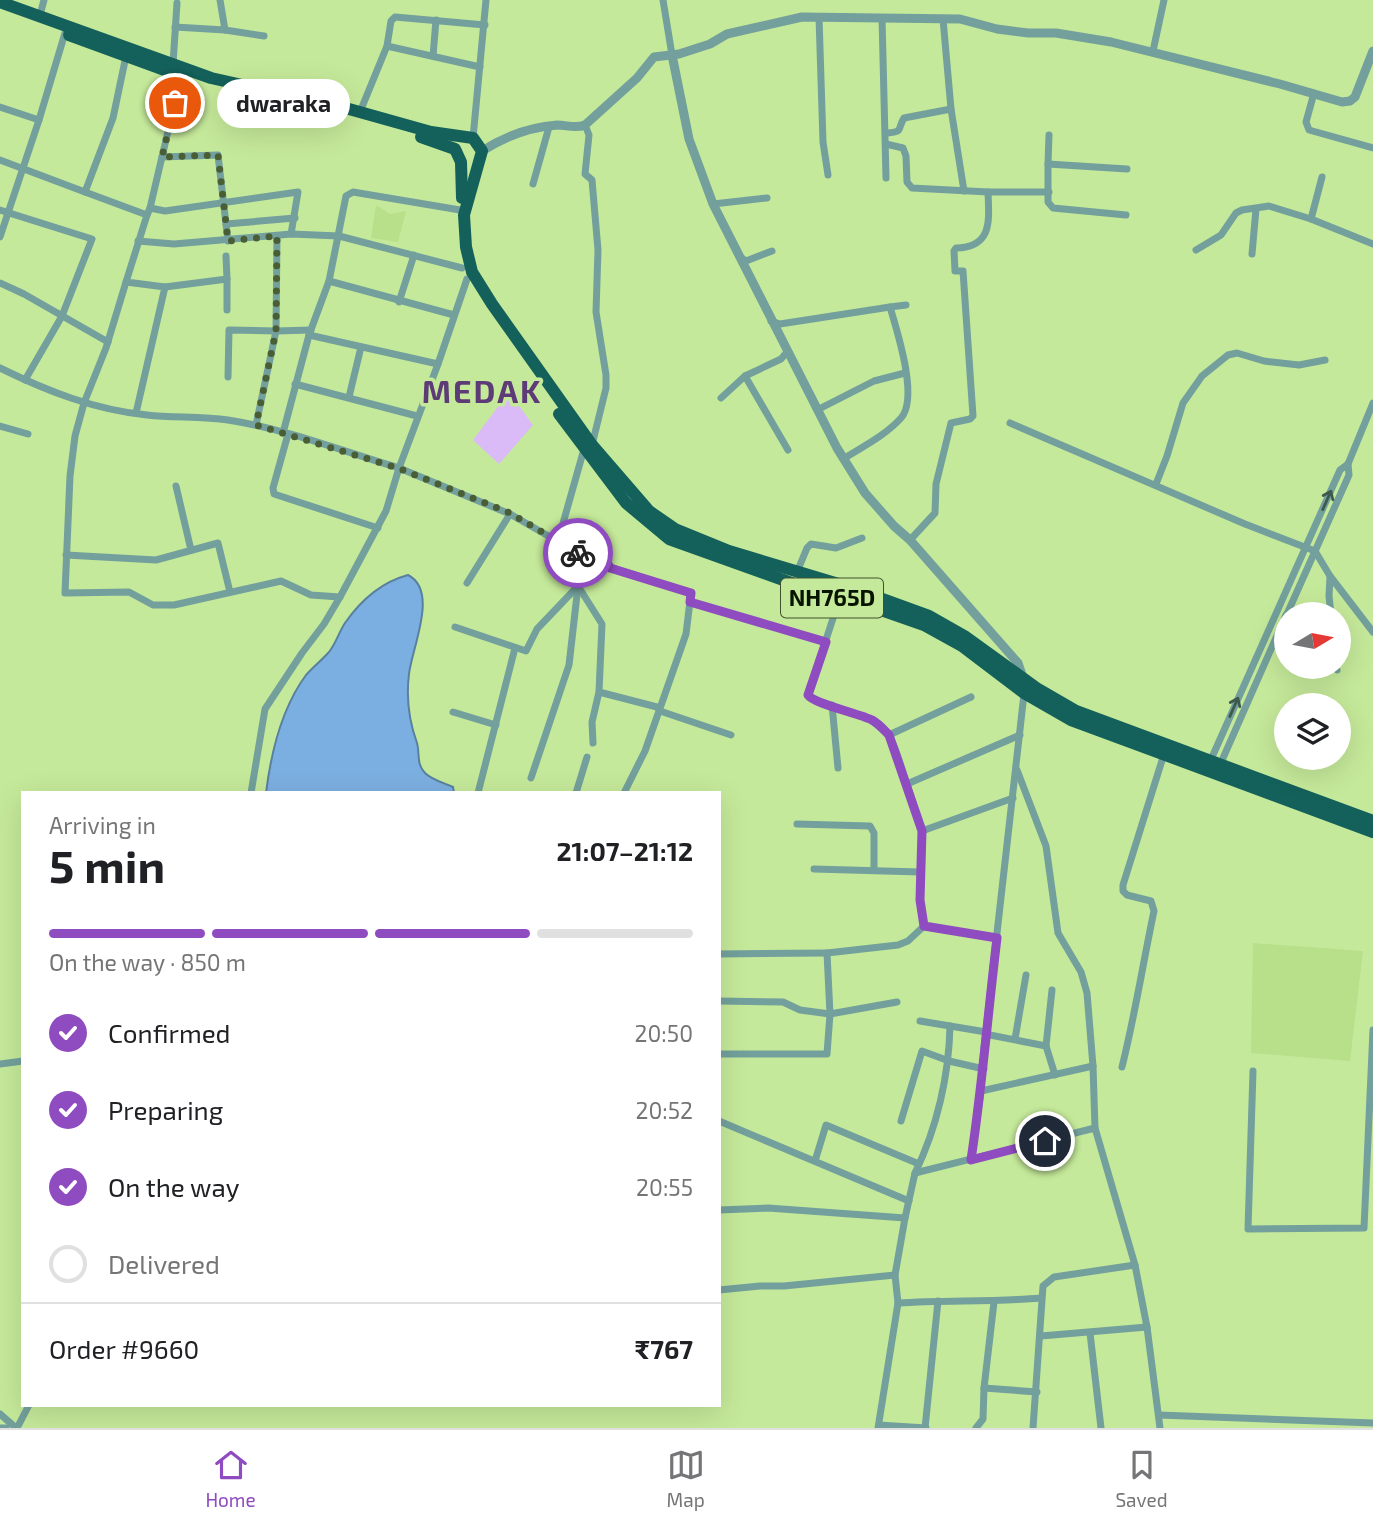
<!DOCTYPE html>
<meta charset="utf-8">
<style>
:root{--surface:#fff;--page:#f2f2f2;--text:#202124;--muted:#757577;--line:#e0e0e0;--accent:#8f4bc0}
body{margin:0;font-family:"Exo 2",sans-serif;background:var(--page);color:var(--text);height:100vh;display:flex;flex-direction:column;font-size:26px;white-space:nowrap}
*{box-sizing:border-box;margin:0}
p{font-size:23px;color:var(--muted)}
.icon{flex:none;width:38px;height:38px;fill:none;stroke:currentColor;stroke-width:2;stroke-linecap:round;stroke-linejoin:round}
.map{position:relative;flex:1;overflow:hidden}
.panel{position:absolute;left:21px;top:791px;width:700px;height:616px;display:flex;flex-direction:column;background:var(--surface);border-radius:0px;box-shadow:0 7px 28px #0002}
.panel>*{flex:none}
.needle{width:46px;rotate:80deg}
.buttons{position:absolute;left:1274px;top:602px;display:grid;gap:14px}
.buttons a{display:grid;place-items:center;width:77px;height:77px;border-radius:50%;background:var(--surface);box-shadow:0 7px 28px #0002;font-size:35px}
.pin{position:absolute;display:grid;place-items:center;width:60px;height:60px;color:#fff;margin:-30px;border:4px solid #fff;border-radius:50%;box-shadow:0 2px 7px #0007}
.courier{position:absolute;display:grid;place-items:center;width:70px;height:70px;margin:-35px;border:5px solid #8f4bc0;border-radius:50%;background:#fff;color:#222;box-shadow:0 2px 9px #0007}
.bubble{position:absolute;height:49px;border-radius:24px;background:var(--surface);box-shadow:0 7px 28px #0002;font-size:23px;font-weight:700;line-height:49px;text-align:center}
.head em{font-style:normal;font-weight:700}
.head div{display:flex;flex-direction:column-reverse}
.head{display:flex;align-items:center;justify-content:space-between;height:119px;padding:0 28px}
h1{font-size:46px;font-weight:700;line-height:52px}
.bar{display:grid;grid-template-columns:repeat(4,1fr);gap:10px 7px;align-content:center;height:84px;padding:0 28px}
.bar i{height:9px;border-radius:5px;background:var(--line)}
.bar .on{background:var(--accent)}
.bar p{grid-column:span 4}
.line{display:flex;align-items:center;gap:18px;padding:0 28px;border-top:2px solid var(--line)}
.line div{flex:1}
ol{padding:0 28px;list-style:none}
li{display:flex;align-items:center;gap:21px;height:77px}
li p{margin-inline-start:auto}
li .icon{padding:7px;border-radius:50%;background:var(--accent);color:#fff;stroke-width:4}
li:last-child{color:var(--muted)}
li i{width:38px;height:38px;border:4px solid var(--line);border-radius:50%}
.dock{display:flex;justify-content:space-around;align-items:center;height:98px;border-top:2px solid var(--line);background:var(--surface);font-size:19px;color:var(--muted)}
.dock a{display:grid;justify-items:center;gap:4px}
.dock .on{color:var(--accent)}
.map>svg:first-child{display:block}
.built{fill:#b8df8a}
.green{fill:#dabaf7}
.water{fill:#7cafe1;stroke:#59809e;stroke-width:2}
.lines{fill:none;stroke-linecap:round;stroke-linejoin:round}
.minor{stroke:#73a09c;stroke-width:7}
.tertiary{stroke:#73a09c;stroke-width:9}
.trunk{stroke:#14605a;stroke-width:12}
.oneway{stroke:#3e5a4e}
.done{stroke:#4a5e36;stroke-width:7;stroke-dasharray:0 12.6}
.route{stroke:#8f4bc0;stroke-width:9}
.labels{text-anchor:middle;stroke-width:7;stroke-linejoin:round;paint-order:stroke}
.shield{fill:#c5e99a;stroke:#41532e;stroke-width:2}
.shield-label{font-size:23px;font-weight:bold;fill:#081300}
.district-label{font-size:32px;font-weight:bold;letter-spacing:2px;fill:#5c3b76;stroke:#c5e99a}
</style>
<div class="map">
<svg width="1373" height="1428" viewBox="0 0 1373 1428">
<rect width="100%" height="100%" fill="#c5e99a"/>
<g class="built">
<path d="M376,205L390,214L406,211L398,242L371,238Z"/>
<path d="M1253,943L1363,951L1350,1061L1251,1053Z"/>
</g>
<path class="green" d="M509,392L533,425L499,464L473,440Z"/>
<path class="water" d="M408,575C439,591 412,647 409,674C406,698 409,721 417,743C420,753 416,764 425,773C432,780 444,783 453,787L454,793H266C271,752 281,709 306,675C313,667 322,660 329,652C336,643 339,632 345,623C361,600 382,582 408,575Z"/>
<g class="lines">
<g class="minor">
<path d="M220,0L225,30"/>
<path d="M663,0L672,55"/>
<path d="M40,15L44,0"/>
<path d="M819,17L823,142L828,175"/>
<path d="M882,18L886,178"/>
<path d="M943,19L951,109L964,191"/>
<path d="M175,27L225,30L264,36"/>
<path d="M387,46L480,67"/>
<path d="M1153,51L1164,0"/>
<path d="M126,56L113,118L85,192L147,215L126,282L165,287L136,413"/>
<path d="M433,56L436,20"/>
<path d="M173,64L177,3"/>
<path d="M1314,93L1306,122L1309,130L1373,148"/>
<path d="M0,107L39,120L0,237"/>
<path d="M360,112L387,46L391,21L395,17L485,25"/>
<path d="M39,120L65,33"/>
<path d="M585,125L589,135L585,174L592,180L598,250L596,312L606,375V388L592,445"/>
<path d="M887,133C904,132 897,129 904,118L951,109"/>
<path d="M473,138L486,0"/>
<path d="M886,144L903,148L906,156L907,182L912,188L988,192H1049"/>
<path d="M162,157L218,155L228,241"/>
<path d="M0,160L85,192"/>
<path d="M1048,164L1049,135"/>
<path d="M533,184L549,127"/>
<path d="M713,204L767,198"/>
<path d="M150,208L181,76"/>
<path d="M0,210L92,239L62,316L25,380"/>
<path d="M147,215L150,208L165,211L298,192L291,234"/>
<path d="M1126,215L1053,208L1048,202V164L1127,169"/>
<path d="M1311,219L1322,177"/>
<path d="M226,224L295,218"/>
<path d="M277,236L276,331L311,330"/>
<path d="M138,241L174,244L291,234L339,236L462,268"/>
<path d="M1196,250L1221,235L1236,213L1242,210L1269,206L1311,219L1373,244"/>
<path d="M1252,254L1256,209"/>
<path d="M739,256L746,261L772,251"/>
<path d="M329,281L454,315"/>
<path d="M126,282L106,348L84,403L75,436L70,476L65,593L129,592L153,605H174L281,581L311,595L340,597L386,511L399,468L510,514L592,561L608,564L610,567L691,593L686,634L645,751L624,793"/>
<path d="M0,283L24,294L108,342"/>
<path d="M165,287L227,279L226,256"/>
<path d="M399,302L414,255"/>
<path d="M890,307L906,305"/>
<path d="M227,310V279"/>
<path d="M771,321L780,324L890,307C897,331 919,398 901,418C886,435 862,447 843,459"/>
<path d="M309,335L438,364"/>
<path d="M0,368C47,391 95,410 147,415C174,418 201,416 228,420C286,429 342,451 399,468L438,364L467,279"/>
<path d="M745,376L788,450"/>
<path d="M228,377L229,330L276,331L256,425"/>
<path d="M295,384L417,416"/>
<path d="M349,397L361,347"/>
<path d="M721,398L745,376L781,359L787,352"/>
<path d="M817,410L874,381L905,373"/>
<path d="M1010,423L1245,524L1315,551L1330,576L1373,632"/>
<path d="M0,426L28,434"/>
<path d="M283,433L309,335L329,281L346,196L353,192L460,210"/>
<path d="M288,434L273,488L274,494L378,528"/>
<path d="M1156,484L1167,456L1183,403L1202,376L1228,355L1237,353L1264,361L1299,365L1325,360"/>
<path d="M176,486L191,550"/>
<path d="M910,540L935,513L936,484L951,423L970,419L973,416L963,271H955L954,251L956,248C993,247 989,220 988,192"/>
<path d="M558,541L584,449"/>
<path d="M66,555L156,560L218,543L230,592"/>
<path d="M797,572L807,548L811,544L836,548L862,538"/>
<path d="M1330,577L1329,596L1331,614"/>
<path d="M467,583L510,514"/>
<path d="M839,600L808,695C815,706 864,713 879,724C895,737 900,766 907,784L1020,735"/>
<path d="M690,602L826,642"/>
<path d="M1287,614L1349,475L1348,464"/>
<path d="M455,627L526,651L537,629L578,586L602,624L599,692L657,707L660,711L731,735"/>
<path d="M1336,667L1337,670"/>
<path d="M832,705L838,768"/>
<path d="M453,712L496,725"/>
<path d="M889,735L971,697"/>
<path d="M593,743L592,722L599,692"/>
<path d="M1209,764L1340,470L1348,464L1373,403"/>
<path d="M1220,765L1286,615"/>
<path d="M1017,770L1046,846L1058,933L1081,972L1087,993L1093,1066L1095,1128L1135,1265L1147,1327L1160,1428"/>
<path d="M531,778L569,665L578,586L592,561"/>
<path d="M907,784L922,831L920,900L924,926L997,938"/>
<path d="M251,793L265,709L302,653L324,624L340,597"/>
<path d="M478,793L515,648"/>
<path d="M576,793L587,757"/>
<path d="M797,824L870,826L874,833V869"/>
<path d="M922,831L1013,798"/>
<path d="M814,869L920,872"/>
<path d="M719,954L827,953"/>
<path d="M1052,990L1046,1046L1055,1075"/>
<path d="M719,1001L783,1002L800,1010L830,1014L897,1002"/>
<path d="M920,1021L986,1032"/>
<path d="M950,1026C949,1075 937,1128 915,1173L1095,1128"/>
<path d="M985,1034L1046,1046"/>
<path d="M1015,1039L1026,975"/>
<path d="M719,1054H827L830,1014L827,953L898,945L908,941L924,926"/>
<path d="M0,1064L23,1061"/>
<path d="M1122,1067C1135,1015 1143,963 1154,911L1151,901L1127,895L1123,891V885L1164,754"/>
<path d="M1253,1071L1248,1229L1364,1228L1373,1030"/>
<path d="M981,1091L1093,1066"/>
<path d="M719,1121L909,1201"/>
<path d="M901,1121L922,1051L949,1061L984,1069"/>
<path d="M971,1160L981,1091L984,1048L1024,694"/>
<path d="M815,1161L826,1125L919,1164"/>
<path d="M719,1210L768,1208L905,1218L915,1173"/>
<path d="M719,1290L760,1286H784L895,1275"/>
<path d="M898,1303C946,1300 993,1302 1041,1298"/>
<path d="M1090,1333L1101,1428"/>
<path d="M1041,1336L1147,1327"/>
<path d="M984,1388L1037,1392"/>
<path d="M0,1414L16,1428"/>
<path d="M1159,1415L1373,1423"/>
<path d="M879,1425L926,1428"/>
<path d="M0,1428H6"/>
<path d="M17,1428L29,1405"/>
<path d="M878,1428L898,1303L895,1275L905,1218"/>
<path d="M925,1428L938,1301"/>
<path d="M976,1428L983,1419L984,1388L994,1302"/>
<path d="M1033,1428L1043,1286L1054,1277L1135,1265"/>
</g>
<g class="tertiary">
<path d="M672,55L689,139L713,204L837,448L865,493L894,526L910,540L1018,663L1023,678"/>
<path d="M482,151C504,137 530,127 557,125C567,125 575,129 585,125L637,78L654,57L679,54L710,44L727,34L802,17L960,19L997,29L1028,33H1056L1111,42L1280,84L1342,102L1350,101L1355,97L1373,51"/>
</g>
<g class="trunk">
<path d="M0,2L211,78L349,109L431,132L473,138L482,151L464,215L466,247L472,272L492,304L592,445L649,511L675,529L729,551L852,588L929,616L966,637L1038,689L1076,711L1373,821"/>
<path d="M69,35L173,73"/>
<path d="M421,137L455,149L461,162L462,198"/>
<path d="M559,414L626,503L669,539L839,600L884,611L924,625L962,646L1024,693L1071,720L1373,832"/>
</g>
</g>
<defs><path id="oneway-shaft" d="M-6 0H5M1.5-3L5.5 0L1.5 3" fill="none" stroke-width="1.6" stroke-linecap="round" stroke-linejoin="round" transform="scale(1.75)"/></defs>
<g class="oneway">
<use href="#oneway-shaft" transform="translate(1327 500) rotate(-66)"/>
<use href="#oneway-shaft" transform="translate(1234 707) rotate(-66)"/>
</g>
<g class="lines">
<path class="done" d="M175,103L162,157L218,155L228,241L277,236L276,331L256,425L398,468L510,513L578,553"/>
<path class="route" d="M578,553L592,561L608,564L610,568L691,593L690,602L826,642L808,695C814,704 858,713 872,720C879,724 883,729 889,735L922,831L920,900L924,926L997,938C988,1013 982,1087 971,1160L1045,1141"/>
</g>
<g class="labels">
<rect class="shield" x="781" y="578.5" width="102" height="39" rx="5"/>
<g class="shield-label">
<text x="832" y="606">NH765D</text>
</g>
<g class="district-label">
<text x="482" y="403">MEDAK</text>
</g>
</g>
</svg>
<div class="buttons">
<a><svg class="needle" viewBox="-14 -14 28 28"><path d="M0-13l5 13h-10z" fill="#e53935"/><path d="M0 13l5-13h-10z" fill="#757577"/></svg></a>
<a><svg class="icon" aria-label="layers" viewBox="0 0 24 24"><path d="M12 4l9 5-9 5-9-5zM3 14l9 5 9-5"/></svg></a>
</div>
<div class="pin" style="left:175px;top:103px;background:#ea580c"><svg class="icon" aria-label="bag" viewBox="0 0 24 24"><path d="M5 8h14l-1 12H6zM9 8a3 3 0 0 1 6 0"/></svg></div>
<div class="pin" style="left:1045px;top:1141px;background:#1f2937"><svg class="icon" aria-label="home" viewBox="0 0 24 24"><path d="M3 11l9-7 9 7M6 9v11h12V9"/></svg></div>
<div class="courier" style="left:578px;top:553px"><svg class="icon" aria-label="bike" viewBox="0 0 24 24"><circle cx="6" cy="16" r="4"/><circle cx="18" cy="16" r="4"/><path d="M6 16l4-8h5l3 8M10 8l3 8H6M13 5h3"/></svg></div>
<div class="bubble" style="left:217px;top:79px;width:133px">dwaraka</div>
<section class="panel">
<div class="head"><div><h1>5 min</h1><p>Arriving in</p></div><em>21:07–21:12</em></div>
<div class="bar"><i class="on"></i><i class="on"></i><i class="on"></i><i></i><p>On the way · 850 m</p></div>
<ol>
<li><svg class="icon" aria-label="check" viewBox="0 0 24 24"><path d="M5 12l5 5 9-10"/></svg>Confirmed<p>20:50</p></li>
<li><svg class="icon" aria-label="check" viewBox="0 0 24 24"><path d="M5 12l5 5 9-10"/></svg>Preparing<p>20:52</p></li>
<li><svg class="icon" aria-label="check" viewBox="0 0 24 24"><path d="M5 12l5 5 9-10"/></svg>On the way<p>20:55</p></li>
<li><i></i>Delivered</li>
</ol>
<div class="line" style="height:91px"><div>Order #9660</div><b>₹767</b></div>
</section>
</div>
<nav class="dock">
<a class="on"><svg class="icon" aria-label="home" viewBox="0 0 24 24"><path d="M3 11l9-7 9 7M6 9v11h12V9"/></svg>Home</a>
<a><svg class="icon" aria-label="map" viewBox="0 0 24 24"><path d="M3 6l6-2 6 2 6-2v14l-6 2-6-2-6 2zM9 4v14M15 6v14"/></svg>Map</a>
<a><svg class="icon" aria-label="saved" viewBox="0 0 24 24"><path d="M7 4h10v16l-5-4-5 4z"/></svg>Saved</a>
</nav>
